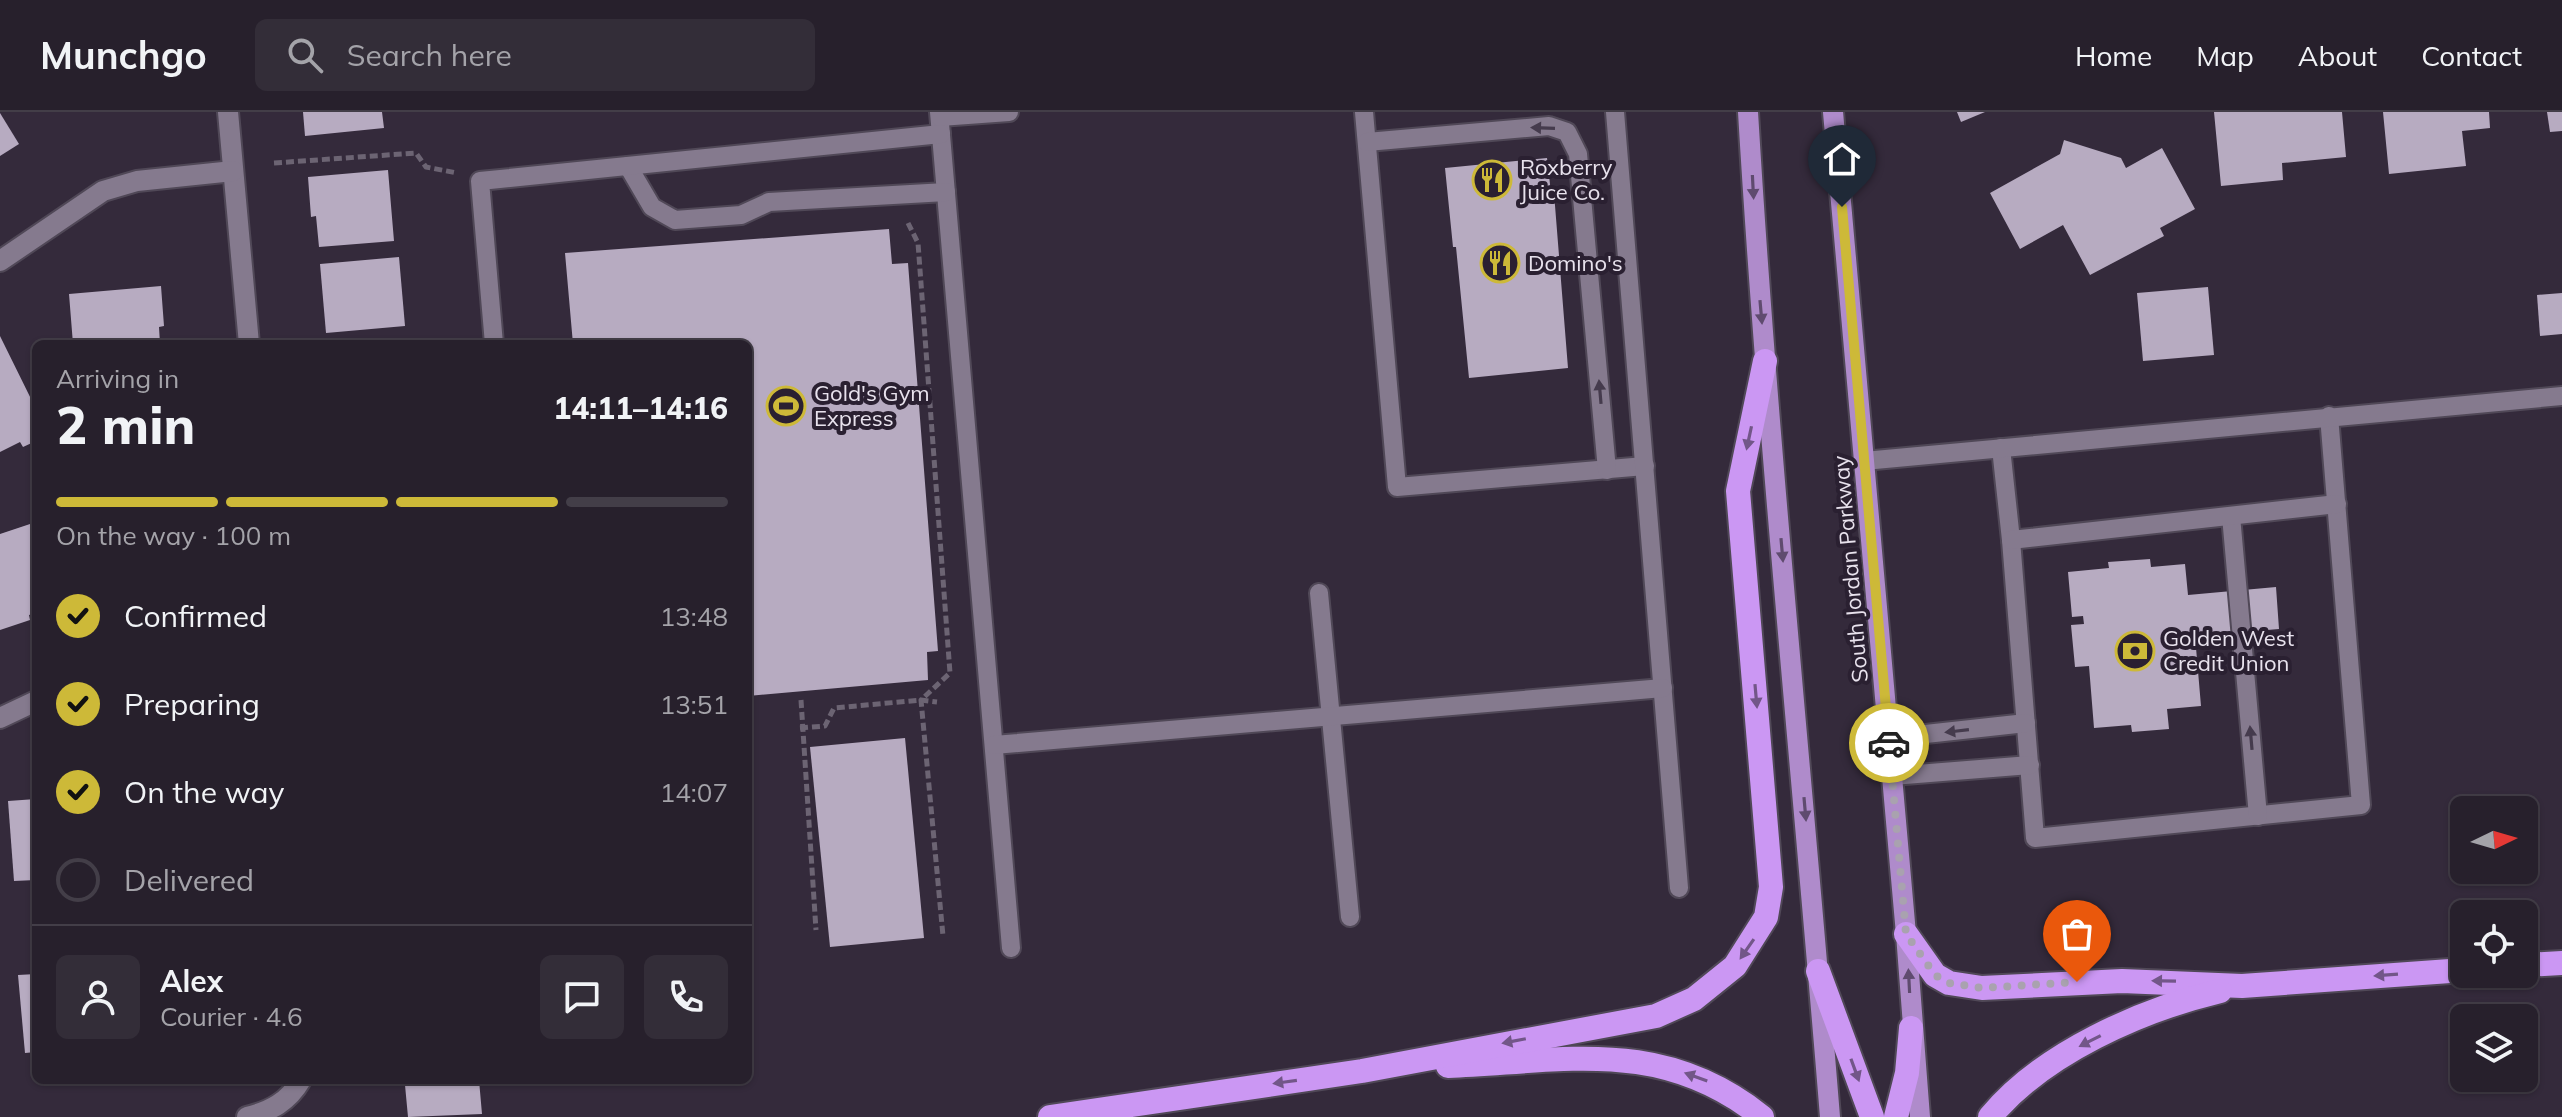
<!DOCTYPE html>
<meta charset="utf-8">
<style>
:root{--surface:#27202c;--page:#332d38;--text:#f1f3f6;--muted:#a4a3a9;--line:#433e48;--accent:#cdb938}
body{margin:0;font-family:Mulish,sans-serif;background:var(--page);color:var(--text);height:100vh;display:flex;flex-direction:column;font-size:30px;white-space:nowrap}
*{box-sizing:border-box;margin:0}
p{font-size:26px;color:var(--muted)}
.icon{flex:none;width:44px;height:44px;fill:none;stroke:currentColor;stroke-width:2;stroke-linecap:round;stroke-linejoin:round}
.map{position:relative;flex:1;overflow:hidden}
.side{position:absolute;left:32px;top:228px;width:720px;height:744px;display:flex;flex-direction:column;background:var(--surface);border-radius:12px;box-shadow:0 2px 6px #0004,0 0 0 2px var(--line)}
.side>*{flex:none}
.needle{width:52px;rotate:85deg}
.controls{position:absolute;left:2450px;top:684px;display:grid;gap:16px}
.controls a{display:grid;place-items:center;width:88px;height:88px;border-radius:12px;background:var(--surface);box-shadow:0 2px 6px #0004,0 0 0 2px var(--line);font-size:40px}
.pin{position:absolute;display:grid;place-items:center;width:68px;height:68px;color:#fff;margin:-82px -34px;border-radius:50% 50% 50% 0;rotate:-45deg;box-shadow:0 0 8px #0007}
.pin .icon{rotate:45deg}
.courier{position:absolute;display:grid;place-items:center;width:80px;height:80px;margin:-40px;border:6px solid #cdb938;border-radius:50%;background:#fff;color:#222;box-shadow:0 2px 10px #0007}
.overview em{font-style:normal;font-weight:800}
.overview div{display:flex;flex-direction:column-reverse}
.overview{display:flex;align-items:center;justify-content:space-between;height:136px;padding:0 24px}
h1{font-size:52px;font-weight:800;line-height:60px}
.bar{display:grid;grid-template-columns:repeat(4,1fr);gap:12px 8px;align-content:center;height:96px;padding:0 24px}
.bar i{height:10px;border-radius:6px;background:var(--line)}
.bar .active{background:var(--accent)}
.bar p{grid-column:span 4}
.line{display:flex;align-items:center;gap:20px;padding:0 24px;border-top:2px solid var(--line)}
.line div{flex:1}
.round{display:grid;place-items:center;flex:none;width:84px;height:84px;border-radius:12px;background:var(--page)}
ol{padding:0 24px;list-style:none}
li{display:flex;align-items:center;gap:24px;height:88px}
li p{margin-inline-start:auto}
li .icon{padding:8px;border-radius:50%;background:var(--accent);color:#111;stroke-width:4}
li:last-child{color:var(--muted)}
li i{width:44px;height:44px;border:4px solid var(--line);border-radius:50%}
header{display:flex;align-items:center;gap:48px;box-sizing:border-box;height:112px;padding:0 40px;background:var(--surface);border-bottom:2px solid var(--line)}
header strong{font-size:38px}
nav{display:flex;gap:44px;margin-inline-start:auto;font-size:28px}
.search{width:560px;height:72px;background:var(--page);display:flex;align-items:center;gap:20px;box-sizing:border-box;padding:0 28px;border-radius:12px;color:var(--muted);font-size:30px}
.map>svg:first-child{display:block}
.building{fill:#b7abc1}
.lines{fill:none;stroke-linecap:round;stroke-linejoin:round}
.service-casing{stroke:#504857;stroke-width:22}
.minor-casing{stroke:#504857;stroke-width:24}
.primary-casing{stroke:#504857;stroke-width:24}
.motorway-casing{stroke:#504857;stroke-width:28}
.path{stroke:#6c6473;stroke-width:5;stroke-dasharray:8 4;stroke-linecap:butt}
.service{stroke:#857a8e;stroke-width:18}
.minor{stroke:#857a8e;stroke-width:20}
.primary{stroke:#af8bcb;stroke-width:20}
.motorway{stroke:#cb97f3;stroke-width:24}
.oneway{fill:#453b4d}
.oneway2{fill:#5f4b6f}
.oneway3{fill:#725688}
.done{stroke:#a9a2af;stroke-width:8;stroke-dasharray:0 14.4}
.route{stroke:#cdb938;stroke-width:10}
.labels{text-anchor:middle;stroke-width:8;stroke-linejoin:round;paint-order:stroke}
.poi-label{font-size:22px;fill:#e8e2ed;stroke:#2a2031;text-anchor:start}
.street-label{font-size:22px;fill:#e8e2ed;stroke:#2a2031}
</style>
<header>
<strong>Munchgo</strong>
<div class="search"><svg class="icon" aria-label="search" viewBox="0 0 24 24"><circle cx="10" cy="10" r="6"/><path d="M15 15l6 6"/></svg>Search here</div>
<nav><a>Home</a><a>Map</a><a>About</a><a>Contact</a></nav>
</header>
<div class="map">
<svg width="2562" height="1005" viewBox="0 0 2562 1005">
<rect width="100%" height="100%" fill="#342a3b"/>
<g class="building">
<path d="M303,0H382L384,16L305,24Z"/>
<path d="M1957,0H1985L1961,10Z"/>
<path d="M2214,0H2342L2346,45L2282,51L2283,68L2221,74Z"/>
<path d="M2383,0H2489L2490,16L2462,19L2466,54L2389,62Z"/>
<path d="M2547,0H2562V19L2550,20Z"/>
<path d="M0,1L19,32L0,44Z"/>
<path d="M2064,28L2121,46L2126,56L2162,36L2195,97L2160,116L2164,124L2090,163L2063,113L2020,137L1990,81L2060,42Z"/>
<path d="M1547,46L1551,81H1554L1568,256L1469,266L1456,135H1453L1445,56Z"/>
<path d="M388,58L394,129L319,135L316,104L311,105L308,65Z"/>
<path d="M889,117L892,152L908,151L938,539L927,540L928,568L748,584V232H573L565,141Z"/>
<path d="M399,145L405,214L326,221L320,152Z"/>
<path d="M161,174L164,214L159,215L160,232H73L69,182Z"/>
<path d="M2208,175L2214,243L2143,249L2137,181Z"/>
<path d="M2562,181V222L2540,224L2537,183Z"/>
<path d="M0,224L36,297V315L34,316L36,329L23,335L20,330L0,340Z"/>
<path d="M36,410V501L29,503L30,508L0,518V422Z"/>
<path d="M2150,447L2151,455L2185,452L2188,483L2276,475L2279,517L2195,524L2201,594L2167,597L2169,617L2132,620L2131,613L2094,616L2089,554L2075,555L2071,513L2084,512L2083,504L2072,505L2068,460L2109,456L2108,450Z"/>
<path d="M905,626L924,826L830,835L810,635Z"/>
<path d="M36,687V768L14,769L8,689Z"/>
<path d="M36,862V940L25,941L18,863Z"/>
<path d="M392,968H479L482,1002L408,1005L405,973L392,974Z"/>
</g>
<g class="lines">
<g class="service-casing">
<g id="service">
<path d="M939,0L1011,836"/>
<path d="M1364,0L1397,375L1645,354"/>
<path d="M1615,0L1679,776"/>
<path d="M940,5L1009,0"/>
<path d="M1367,30L1549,14L1567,20L1578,42L1607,358"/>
<path d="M628,54L652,95L675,108L741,103L769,90L946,80"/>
<path d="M494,232L480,69L941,22"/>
<path d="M2001,336L2011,428L2035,726L2361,693L2329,304"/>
<path d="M1864,349L2562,284"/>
<path d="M2231,404L2258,704"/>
<path d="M2011,428L2337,392"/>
<path d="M1319,481L1350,805"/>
<path d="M1889,626L2026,611"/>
<path d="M994,633L1663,576"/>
<path d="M1892,664L2030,653"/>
</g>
</g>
<g class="minor-casing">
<g id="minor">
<path d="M228,0L249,232"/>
<path d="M0,149L103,79L137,69L233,59"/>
<path d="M0,606L36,589"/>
<path d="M247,1005C271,999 288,990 301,968"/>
</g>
</g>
<g class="primary-casing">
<g id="primary">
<path d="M1748,0C1768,336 1803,670 1830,1005"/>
<path d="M1833,0L1906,822L1920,1005"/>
</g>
</g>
<g class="motorway-casing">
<g id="motorway">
<path d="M1906,822L1935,863L1949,871L1982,876L2122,869L2242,874L2464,858"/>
<path d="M2524,853L2562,851"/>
<path d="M1818,859L1872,1005"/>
<path d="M1448,954C1567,949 1662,925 1762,1005"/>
<path d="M1050,1005L1362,959L1656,904L1694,887L1735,854L1766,805L1771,775L1738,379L1765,249"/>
<path d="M1896,1005L1907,961L1911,916"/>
<path d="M1990,1005C2043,941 2141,898 2220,879"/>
</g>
</g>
<g class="path">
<path d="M274,51L416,41L426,55L457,61"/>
<path d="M908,111L918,131L950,561L921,588L943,824"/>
<path d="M801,588L816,818"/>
<path d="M800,616L825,614L834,596L921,588L937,590"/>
</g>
<use href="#service" class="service"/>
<use href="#minor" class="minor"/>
<use href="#primary" class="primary"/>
<use href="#motorway" class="motorway"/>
</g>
<defs><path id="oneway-solid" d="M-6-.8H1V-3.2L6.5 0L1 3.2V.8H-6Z" transform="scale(2)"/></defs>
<g class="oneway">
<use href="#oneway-solid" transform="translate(1543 16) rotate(-178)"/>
<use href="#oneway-solid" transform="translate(1600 280) rotate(-95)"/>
<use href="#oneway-solid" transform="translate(1957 619) rotate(173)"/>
<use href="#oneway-solid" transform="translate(2251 626) rotate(-95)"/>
</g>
<g class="oneway2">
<use href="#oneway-solid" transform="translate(1753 75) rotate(87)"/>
<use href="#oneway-solid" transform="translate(1761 200) rotate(85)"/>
<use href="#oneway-solid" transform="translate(1782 438) rotate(85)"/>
<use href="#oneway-solid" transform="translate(1805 697) rotate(85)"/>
<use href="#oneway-solid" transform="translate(1909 869) rotate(-93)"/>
</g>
<g class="oneway3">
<use href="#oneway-solid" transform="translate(1749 326) rotate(102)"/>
<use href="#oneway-solid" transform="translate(1756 584) rotate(85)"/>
<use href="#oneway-solid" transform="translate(1747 837) rotate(125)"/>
<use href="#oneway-solid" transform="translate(2386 863) rotate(176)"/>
<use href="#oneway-solid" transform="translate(2164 869) rotate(-179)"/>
<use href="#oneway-solid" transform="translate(1514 929) rotate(169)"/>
<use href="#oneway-solid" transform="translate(2090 929) rotate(153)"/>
<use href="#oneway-solid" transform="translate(1855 958) rotate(70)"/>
<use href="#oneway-solid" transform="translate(1696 965) rotate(-160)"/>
<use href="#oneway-solid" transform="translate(1285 970) rotate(172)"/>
</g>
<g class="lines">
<path class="done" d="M1889,631L1906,822L1935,863L1949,871L1982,876L2077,870"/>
<path class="route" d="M1842,95L1889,631"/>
</g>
<defs>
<g id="restaurant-ring" transform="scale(2)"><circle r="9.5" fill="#2a2031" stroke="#cdb938" stroke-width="1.5"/><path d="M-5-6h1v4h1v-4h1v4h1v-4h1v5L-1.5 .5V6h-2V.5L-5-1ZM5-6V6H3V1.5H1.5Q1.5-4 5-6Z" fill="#cdb938"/></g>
<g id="stadium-ring" transform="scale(2)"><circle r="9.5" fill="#2a2031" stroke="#cdb938" stroke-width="1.5"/><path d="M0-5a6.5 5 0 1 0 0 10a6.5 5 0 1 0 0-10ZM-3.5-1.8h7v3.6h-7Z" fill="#cdb938"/></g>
<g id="bank-ring" transform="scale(2)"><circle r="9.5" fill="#2a2031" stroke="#cdb938" stroke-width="1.5"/><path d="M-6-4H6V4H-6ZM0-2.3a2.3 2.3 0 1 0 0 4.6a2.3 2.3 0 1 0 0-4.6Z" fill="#cdb938"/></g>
</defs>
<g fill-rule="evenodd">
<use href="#restaurant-ring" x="1492" y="68"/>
<use href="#restaurant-ring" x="1500" y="151"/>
<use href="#stadium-ring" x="786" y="294"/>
<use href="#bank-ring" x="2135" y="539"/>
</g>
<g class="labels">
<g class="poi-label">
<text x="1520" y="63">Roxberry<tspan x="1520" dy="25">Juice Co.</tspan></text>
<text x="1528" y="159">Domino's</text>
<text x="814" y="289">Gold's Gym<tspan x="814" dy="25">Express</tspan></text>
<text x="2163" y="534">Golden West<tspan x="2163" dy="25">Credit Union</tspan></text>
</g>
<g class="street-label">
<text transform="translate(1850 457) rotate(-95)" y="8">South Jordan Parkway</text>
</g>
</g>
</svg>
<div class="controls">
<a><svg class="needle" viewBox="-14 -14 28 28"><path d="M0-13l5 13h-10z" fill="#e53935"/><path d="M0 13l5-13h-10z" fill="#a4a3a9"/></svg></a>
<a><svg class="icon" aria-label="locate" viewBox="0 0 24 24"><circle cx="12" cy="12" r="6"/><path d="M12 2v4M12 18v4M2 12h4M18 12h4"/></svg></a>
<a><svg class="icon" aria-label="layers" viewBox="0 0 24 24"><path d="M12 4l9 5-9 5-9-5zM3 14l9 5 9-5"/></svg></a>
</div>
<div class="pin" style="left:2077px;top:870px;background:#ea580c"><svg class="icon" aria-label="bag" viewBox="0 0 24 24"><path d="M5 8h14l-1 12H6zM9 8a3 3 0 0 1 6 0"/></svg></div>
<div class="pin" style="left:1842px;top:95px;background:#1f2937"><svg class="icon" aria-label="home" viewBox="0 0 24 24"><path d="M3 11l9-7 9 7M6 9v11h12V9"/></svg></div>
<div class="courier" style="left:1889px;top:631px"><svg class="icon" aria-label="car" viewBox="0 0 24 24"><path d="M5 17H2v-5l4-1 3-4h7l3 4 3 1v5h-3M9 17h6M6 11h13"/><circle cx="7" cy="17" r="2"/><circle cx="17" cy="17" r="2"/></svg></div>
<section class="side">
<div class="overview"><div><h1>2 min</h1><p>Arriving in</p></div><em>14:11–14:16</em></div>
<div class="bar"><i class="active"></i><i class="active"></i><i class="active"></i><i></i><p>On the way · 100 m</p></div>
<ol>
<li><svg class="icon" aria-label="check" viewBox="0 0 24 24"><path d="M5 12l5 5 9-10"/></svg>Confirmed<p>13:48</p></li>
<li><svg class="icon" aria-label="check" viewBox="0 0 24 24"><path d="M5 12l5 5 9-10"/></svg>Preparing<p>13:51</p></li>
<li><svg class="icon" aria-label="check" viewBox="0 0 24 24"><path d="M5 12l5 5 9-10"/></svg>On the way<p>14:07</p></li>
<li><i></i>Delivered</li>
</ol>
<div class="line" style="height:144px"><a class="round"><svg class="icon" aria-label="person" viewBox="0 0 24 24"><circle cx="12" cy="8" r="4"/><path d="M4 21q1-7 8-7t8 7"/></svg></a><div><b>Alex</b><p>Courier · 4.6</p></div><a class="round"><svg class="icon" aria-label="chat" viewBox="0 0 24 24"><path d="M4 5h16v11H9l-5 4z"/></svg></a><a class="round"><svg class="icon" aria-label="phone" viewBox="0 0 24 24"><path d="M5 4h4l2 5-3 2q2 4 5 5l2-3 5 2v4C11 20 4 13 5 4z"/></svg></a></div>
</section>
</div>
